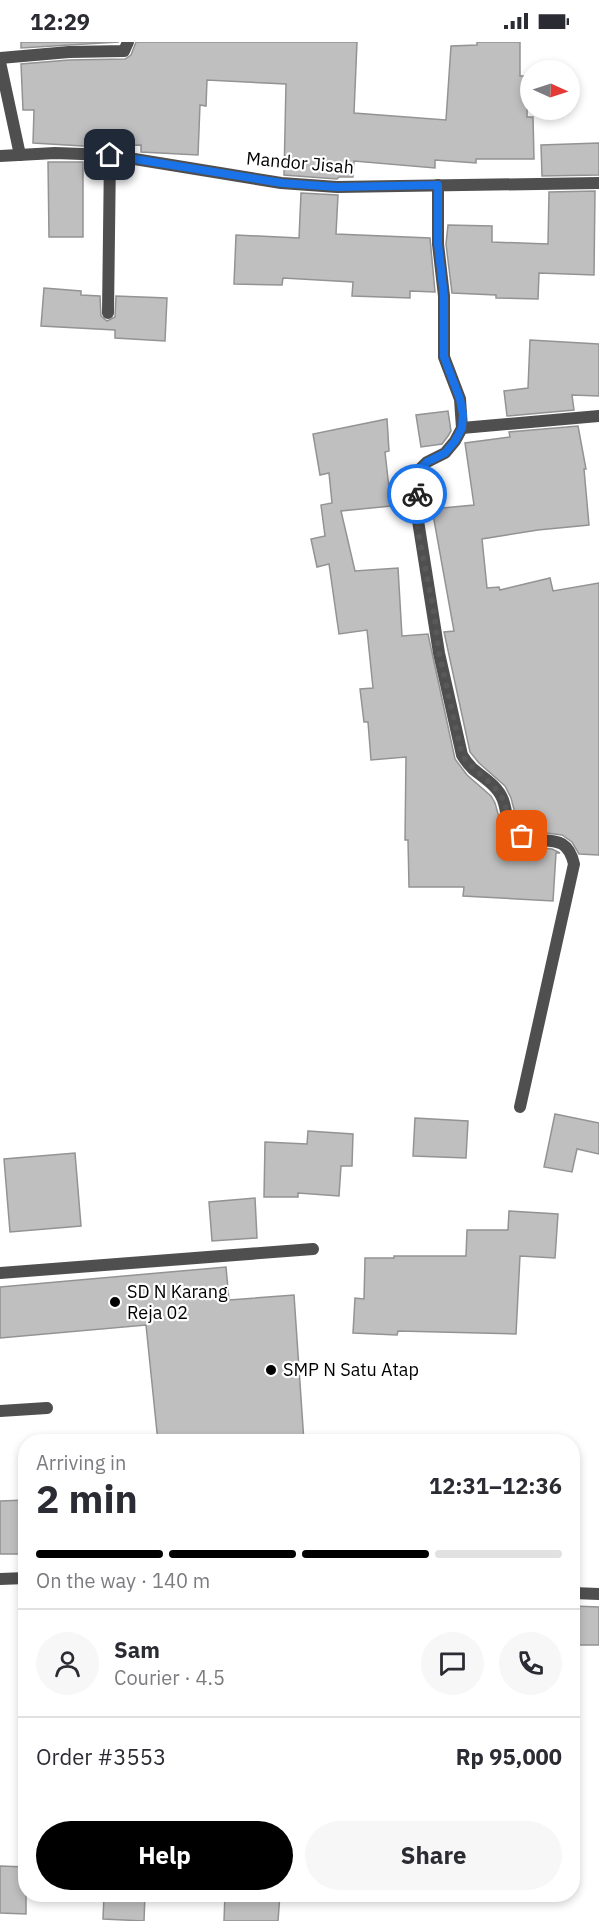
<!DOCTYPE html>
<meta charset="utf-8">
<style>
:root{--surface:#fff;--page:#f7f7f7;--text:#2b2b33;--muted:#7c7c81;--line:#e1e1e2;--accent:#000}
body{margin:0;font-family:"IBM Plex Sans",sans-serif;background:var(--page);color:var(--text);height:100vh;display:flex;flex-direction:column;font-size:22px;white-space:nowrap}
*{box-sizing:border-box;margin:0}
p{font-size:20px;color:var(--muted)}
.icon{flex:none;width:33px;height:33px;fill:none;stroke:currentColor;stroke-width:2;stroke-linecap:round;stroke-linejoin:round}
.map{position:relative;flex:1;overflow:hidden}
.panel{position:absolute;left:18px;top:1392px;width:562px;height:468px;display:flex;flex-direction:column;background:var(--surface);border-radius:24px;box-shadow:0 3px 9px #0003}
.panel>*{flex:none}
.needle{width:39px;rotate:93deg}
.buttons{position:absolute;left:520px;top:18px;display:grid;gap:12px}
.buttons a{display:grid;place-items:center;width:60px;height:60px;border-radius:50%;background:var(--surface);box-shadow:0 3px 9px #0003;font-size:30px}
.pin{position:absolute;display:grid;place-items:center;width:51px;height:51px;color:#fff;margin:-26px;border-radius:12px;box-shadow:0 3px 9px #0006}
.courier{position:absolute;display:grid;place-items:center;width:60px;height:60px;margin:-30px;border:4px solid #1a73e8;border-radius:50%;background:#fff;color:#222;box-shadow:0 2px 8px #0007}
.overview em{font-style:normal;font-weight:800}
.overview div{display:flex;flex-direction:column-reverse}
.overview{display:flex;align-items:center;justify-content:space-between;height:102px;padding:0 18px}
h1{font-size:39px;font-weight:800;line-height:45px}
.bar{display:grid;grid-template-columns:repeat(4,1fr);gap:9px 6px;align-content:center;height:72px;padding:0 18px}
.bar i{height:8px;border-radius:4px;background:var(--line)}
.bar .current{background:var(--accent)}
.bar p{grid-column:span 4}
.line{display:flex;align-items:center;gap:15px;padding:0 18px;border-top:2px solid var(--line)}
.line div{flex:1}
.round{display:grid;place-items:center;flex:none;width:63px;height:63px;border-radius:32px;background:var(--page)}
.primary-button{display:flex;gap:12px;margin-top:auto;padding:12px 18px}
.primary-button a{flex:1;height:69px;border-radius:36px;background:var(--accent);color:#fff;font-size:24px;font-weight:800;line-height:69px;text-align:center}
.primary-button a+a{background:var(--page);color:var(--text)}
.status{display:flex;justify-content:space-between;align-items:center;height:42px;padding:0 30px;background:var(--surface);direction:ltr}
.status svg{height:16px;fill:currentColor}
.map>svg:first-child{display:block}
.building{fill:#bfbfbf;stroke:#939393;stroke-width:1.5}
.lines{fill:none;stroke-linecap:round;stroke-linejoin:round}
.lane{stroke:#4f4f4f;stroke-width:12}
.street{stroke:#4f4f4f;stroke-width:12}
.done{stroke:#595959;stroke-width:6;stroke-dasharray:0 10.8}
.route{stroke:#1a73e8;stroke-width:8}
.poi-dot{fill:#000;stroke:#fff;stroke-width:2}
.labels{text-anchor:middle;stroke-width:4.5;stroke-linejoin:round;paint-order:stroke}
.street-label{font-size:18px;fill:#000;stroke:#fff}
.poi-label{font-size:18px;fill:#000;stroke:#fff;text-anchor:start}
</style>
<div class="status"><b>12:29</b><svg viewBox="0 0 49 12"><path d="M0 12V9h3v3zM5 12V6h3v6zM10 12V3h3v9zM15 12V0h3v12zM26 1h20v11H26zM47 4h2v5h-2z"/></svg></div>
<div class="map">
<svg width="599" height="1879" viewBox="0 0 599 1879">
<rect width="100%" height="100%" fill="#fff"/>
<g class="building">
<path d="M21,0H119L21,6Z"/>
<path d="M136,0H357L354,71L446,78L451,4L477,3V0H520V34H528L527,75H533L534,117H476V121L435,118V126L354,119L353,135H339L337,137L284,133L286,42L207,38L206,64L200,63L198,113L141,110V103L83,104L33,101L34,68H23L21,22L69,18L125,17L131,13Z"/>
<path d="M599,101V133L542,134L541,103Z"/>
<path d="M48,120H83V195H49Z"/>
<path d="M595,149L594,233L539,231L538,257L496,256V253L452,251L446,202L448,183L492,184V200L548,202L549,150Z"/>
<path d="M301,151L338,153L336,192L430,196L435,250L410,249V256L352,254L353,240L283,236L282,243L234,242L236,193L299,196Z"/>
<path d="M44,246L81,249V253L100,254L101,274L107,279L115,275L116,254L167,256L165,299L115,296V288L41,284Z"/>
<path d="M530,298L599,302V354L572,353L574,368L507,374L504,349L528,346Z"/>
<path d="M448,369L451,389L448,394L442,402L421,405L416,373Z"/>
<path d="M387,377L389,409L385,410L391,464L341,469L355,529L398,526L402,594L428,592L455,717L467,733L491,754L495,761L502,786L510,797L527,805L552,807L560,811H556L553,859L463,854L464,845H409L408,798H405L406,715L371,718L368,680H364L360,647L373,646L367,588L339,592L329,522L317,525L311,497L325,494L321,463L332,461L329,431L320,433L313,392Z"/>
<path d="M578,384L586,427H584L589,483L538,488L482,497L487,546L499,545L500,548L550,536L553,549L599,541V813L579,812L572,800L562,793L531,789L521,784L517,779L511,756L505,744L479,721L470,710L444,590L454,589L432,467L474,463L465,401L510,395L509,390Z"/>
<path d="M555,1072L599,1081V1112L577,1107L572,1130L544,1125Z"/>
<path d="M415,1076L468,1079L466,1116L413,1114Z"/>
<path d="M308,1089L353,1092L352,1124H341L339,1154L298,1151V1155H264L265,1100L307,1102Z"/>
<path d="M75,1111L81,1184L10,1190L4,1117Z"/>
<path d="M255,1156L257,1196L212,1199L209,1160Z"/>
<path d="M509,1169L558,1172L555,1216L520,1214L516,1292L398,1289L397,1293L353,1291L355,1256L364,1257L365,1216H394V1214H466L467,1188H508Z"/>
<path d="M226,1225L229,1258L294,1253L304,1400H158L146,1283L0,1296V1245Z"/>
<path d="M26,1458V1512H0V1459Z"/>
<path d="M573,1564L599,1565V1603H573Z"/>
<path d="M0,1824L26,1825V1872L0,1871Z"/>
<path d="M104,1852H145L144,1879L103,1877Z"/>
<path d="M225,1852H280L278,1879H224Z"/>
</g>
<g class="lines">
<g class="lane">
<path d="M108,271L110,113"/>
<path d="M0,1369L47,1366"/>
</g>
<g class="street">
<path d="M0,16L69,10L124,9L128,0"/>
<path d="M0,20L20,113"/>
<path d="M0,114L55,111L110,113L281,141L337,145L599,141"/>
<path d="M438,143V202L444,254V315L460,357L462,386L455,399L445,411L427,420L420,427L416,466L439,611L462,713C465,718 469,723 473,727C484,736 498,744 503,758C508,771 505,787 521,794C544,804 566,788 574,822L520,1065"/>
<path d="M462,386L599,374"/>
<path d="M0,1231L313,1207"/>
<path d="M0,1537L26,1536"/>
<path d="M573,1551L599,1552"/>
</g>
</g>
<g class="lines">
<path class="done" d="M417,452L416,466L419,495L434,570L439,611L462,713C473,728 490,738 501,754C511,770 502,781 522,794"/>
<path class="route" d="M110,113L282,141L337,145L438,143V202L444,254V315L460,357L463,372L462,386L455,399L445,411L427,420L420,427L417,452"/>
</g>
<g class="poi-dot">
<circle cx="115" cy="1260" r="6"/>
<circle cx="271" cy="1328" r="6"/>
</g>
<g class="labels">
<g class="street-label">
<text transform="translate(300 121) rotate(5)" y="6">Mandor Jisah</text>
</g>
<g class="poi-label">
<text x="127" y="1256">SD N Karang<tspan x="127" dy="21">Reja 02</tspan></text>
<text x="283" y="1334">SMP N Satu Atap</text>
</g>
</g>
</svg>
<div class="buttons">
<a><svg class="needle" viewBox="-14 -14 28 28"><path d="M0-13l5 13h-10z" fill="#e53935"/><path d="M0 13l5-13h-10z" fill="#7c7c81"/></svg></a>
</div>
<div class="pin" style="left:522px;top:794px;background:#ea580c"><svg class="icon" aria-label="bag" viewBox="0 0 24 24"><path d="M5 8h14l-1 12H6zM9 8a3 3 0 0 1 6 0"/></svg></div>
<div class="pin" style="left:110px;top:113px;background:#1f2937"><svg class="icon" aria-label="home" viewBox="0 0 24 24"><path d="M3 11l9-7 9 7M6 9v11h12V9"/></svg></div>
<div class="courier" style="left:417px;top:452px"><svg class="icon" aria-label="bike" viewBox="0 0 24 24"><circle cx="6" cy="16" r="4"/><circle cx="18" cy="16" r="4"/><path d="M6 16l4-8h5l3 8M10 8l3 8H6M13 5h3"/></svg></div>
<section class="panel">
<div class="overview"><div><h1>2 min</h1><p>Arriving in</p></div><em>12:31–12:36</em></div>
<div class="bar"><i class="current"></i><i class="current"></i><i class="current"></i><i></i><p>On the way · 140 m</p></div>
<div class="line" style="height:108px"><a class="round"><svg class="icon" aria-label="person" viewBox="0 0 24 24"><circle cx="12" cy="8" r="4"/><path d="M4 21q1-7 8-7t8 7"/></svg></a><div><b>Sam</b><p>Courier · 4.5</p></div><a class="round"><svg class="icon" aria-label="chat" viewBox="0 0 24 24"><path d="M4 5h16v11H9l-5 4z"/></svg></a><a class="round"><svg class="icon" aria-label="phone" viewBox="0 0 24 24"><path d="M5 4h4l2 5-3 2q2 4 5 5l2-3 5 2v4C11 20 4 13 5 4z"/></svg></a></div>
<div class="line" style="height:78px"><div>Order #3553</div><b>Rp 95,000</b></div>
<div class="primary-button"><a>Help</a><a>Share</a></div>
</section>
</div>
